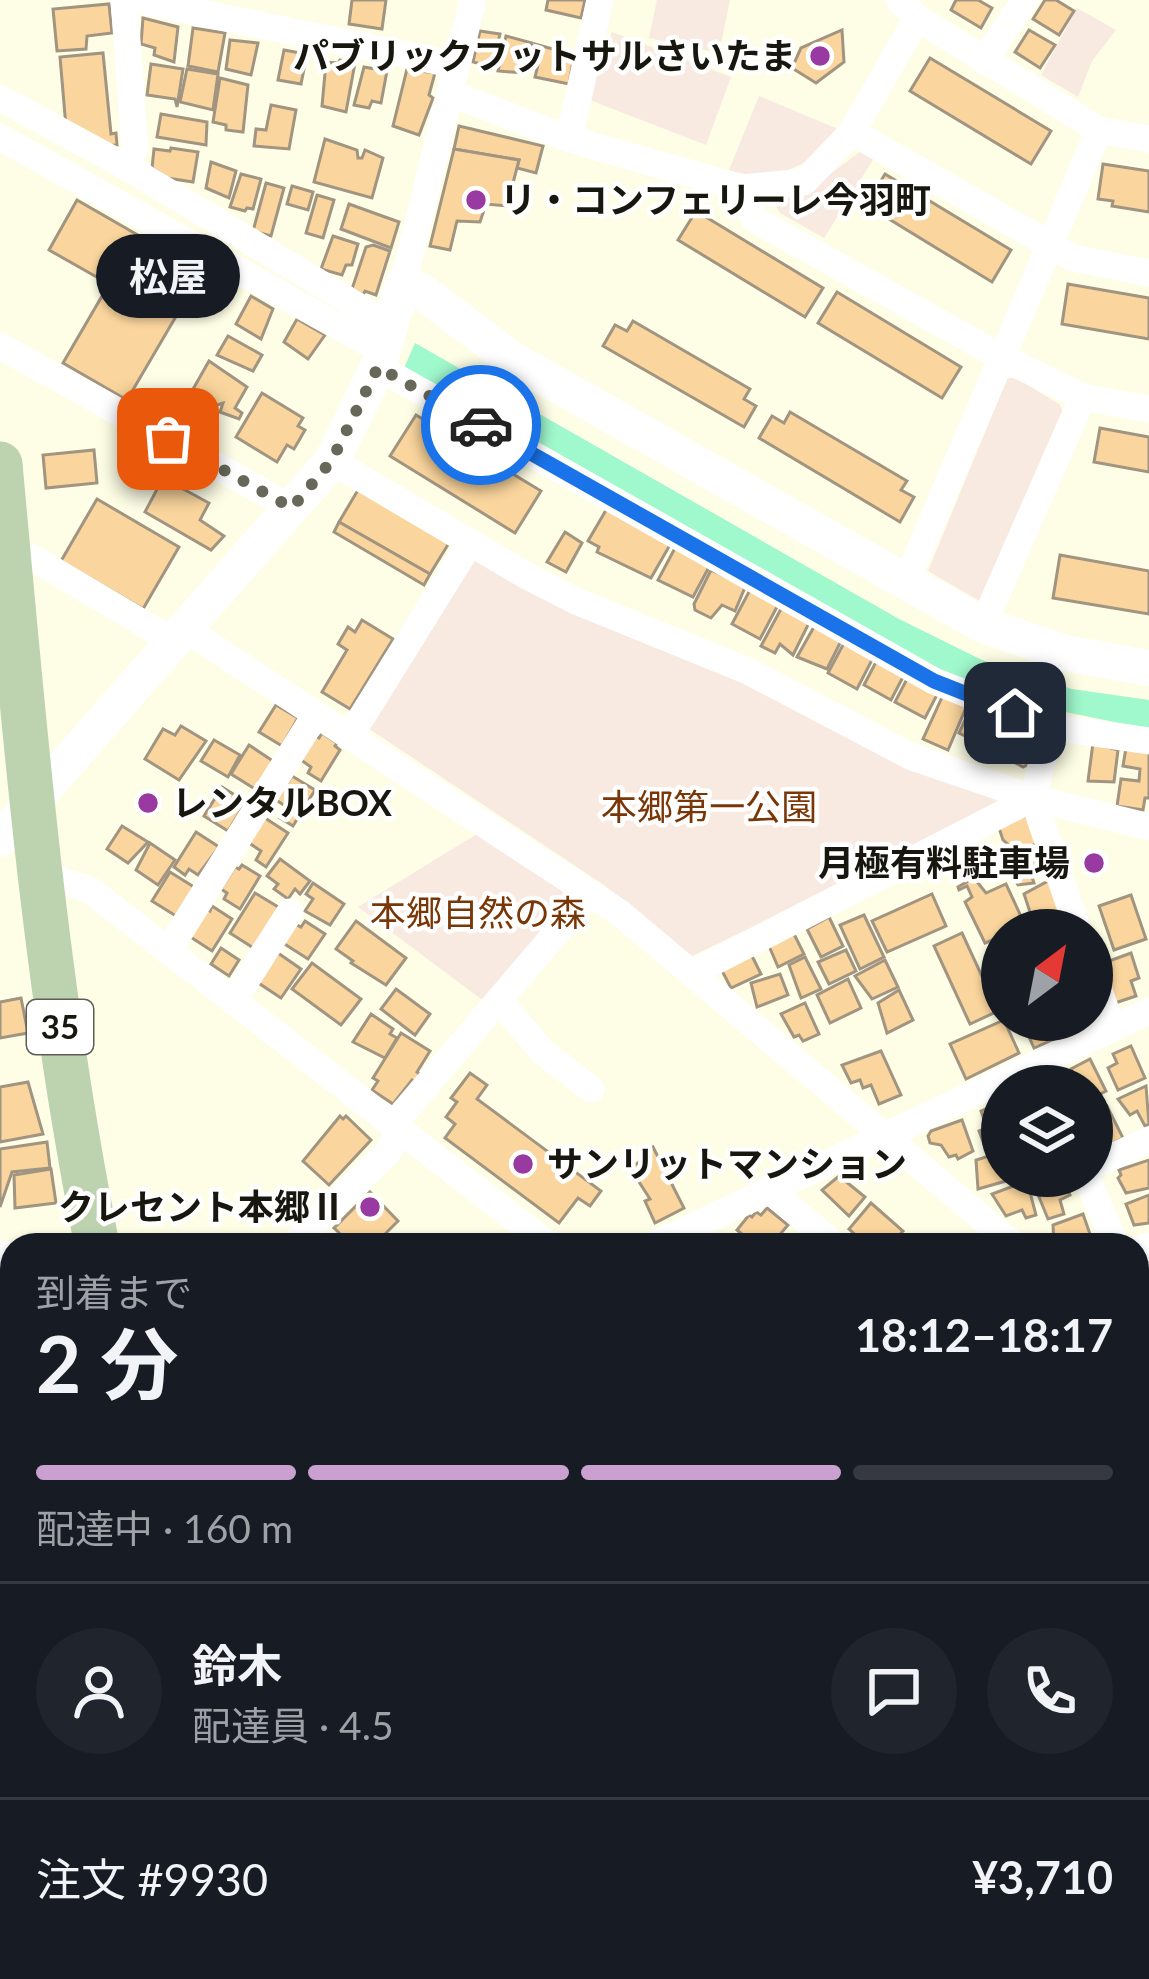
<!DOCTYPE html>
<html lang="ja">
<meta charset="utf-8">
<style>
:root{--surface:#171b24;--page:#20242c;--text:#f1f3f6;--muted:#9ea1a6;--line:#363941;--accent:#c9a0d0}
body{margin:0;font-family:Lato,"Noto Sans JP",sans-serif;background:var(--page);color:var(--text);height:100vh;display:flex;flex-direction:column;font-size:45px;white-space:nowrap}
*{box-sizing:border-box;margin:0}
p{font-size:39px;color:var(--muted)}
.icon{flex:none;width:66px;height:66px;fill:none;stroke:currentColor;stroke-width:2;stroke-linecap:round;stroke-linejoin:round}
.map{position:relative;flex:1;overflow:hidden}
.panel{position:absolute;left:0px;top:1233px;width:1149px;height:747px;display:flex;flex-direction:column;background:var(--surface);border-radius:36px 36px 0 0;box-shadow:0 3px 9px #0004}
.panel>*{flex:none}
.needle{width:78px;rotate:32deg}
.tools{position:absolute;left:981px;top:909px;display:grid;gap:24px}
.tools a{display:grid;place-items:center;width:132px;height:132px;border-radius:50%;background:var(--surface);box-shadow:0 3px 9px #0004;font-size:60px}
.pin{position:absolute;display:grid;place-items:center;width:102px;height:102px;color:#fff;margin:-51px;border-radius:24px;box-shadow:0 6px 18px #0006}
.courier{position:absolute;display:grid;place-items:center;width:120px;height:120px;margin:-60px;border:9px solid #1a73e8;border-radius:50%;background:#fff;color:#222;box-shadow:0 3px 15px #0007}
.bubble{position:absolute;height:84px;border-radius:42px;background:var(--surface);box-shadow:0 3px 9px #0004;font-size:39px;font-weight:700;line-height:84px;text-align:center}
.head em{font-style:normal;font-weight:700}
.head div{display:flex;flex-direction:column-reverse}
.head{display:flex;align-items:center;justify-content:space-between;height:204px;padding:0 36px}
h1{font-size:78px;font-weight:700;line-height:90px}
.bar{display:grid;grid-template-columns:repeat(4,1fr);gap:18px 12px;align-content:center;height:144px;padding:0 36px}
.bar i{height:15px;border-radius:9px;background:var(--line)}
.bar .selected{background:var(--accent)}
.bar p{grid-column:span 4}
.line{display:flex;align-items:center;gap:30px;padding:0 36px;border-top:3px solid var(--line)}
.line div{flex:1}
.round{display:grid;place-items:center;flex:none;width:126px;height:126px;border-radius:63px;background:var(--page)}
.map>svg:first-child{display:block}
.green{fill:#f8e9e1}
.water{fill:#a0f8cd}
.building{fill:#fad59d;stroke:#a19481;stroke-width:3}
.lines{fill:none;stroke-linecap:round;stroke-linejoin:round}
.minor{stroke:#fff;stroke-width:27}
.tertiary{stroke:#fff;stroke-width:36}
.primary{stroke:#bdd3b0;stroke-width:45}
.done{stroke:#68685a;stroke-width:12;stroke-dasharray:0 21.6}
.route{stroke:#1a73e8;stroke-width:15}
.poi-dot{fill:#983aa2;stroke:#fff;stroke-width:4.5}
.labels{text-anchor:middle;stroke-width:9;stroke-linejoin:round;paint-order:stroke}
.shield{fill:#fff;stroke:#5d5d57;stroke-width:3}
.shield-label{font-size:33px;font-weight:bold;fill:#18170f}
.poi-label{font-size:36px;font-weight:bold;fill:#18170f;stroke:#fff;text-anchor:end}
.park-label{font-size:36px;fill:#793607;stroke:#fff}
</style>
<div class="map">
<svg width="1149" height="1979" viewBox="0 0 1149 1979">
<rect width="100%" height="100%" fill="#fefee6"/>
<g class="green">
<path d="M657,0H730L719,53L649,38Z"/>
<path d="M1077,8L1116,30L1092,61L1078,97L1041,75Z"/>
<path d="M612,32L731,77L706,145L587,99Z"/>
<path d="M759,96L838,129C814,167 772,184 729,170Z"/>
<path d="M864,149L876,155L824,238L780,213L776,206L781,198L807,191Z"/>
<path d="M1015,377L1060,405L1064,415L983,603L928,571L1007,379Z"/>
<path d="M474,556L995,797L1001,808L692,956L604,885L365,726Z"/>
<path d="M480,832L579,895L489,1005L358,907Z"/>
</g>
<path class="water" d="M415,343L899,619L982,660L1072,689L1149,700V729L1006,700L955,682L404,368Z"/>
<g class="building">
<path d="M352,0H386L382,29L349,24Z"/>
<path d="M548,0H585L581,18L546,10Z"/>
<path d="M956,0H978L992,8L981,28L951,10Z"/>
<path d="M1045,0H1056L1074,11L1059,35L1033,19Z"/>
<path d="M109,4L112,33L87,36L86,49L57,51L53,9Z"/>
<path d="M143,18L178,27L174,62L154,55L155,48L141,44Z"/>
<path d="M193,28L225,33L218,72L188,66Z"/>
<path d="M842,30L844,62L816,83L792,68L801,48Z"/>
<path d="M1029,30L1055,45L1040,68L1015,52Z"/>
<path d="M480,31L500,34L492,67L473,62Z"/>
<path d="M506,36L532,43L524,73L498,71Z"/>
<path d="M230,40L258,43L251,75L226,69Z"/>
<path d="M535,44L574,55L569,84L535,77L538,65L531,62Z"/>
<path d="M302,47L307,54L301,84L278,80L284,50L300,53Z"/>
<path d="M103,53L111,134L116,133L117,145L100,146L66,127L60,57Z"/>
<path d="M930,58L1051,131L1031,164L910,91Z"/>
<path d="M340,60L355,63L346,112L322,106L326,62L338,63Z"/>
<path d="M151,64L183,69L177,107L175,99L147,95Z"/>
<path d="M364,67L387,71L381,103L372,101L369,108L354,105Z"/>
<path d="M187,69L218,74L213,110L180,102Z"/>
<path d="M407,69L435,73L429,95L433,98L419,135L393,126Z"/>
<path d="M220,78L248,85L243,132L226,130V125L213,122Z"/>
<path d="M271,105L296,110L289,149L254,146L256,129L266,130Z"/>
<path d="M161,114L207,122L206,145L157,137Z"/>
<path d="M459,126L543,146L536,173L517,168L519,160L454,149Z"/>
<path d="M325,139L357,150L358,158H362L365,150L383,158L372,198L314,182Z"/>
<path d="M171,148L198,152L193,182L167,178L152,168L154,149L170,151Z"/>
<path d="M454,149L519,160L507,206L486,204L480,222L457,221L450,250L430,246Z"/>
<path d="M211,162L236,171L229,198L206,188Z"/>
<path d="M1103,164L1149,171V212L1112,206L1113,201L1098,199Z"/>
<path d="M241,174L261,179L253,209L247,208L245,211L230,207Z"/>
<path d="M885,174L1011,250L992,282L866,205Z"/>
<path d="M266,183L284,188L271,236L253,231Z"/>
<path d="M292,186L313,192L308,210L287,204Z"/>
<path d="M317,195L334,200L323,238L306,233Z"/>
<path d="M77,200L202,272L127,400L63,363L109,284L49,250Z"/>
<path d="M349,204L399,222L391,248L341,229Z"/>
<path d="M696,211L823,288L805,317L678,240Z"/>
<path d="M333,236L358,244L352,265H346L342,275L321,269Z"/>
<path d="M373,245L390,251L376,295L365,291L363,295L352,289L366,247Z"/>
<path d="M1068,284L1149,298V339L1062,324Z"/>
<path d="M837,292L961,367L942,398L818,323Z"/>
<path d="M251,296L273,309L261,339L236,324Z"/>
<path d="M297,319L325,335L308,359L284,342Z"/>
<path d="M633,321L750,389L744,399L756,406L744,427L603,346L615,325L627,331Z"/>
<path d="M228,336L262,355L253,371L217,355Z"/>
<path d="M209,361L247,387L235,408L242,413L239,419L220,412L223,403L217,405L192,391Z"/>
<path d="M262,393L303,418L298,426L305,430L294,449L287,445L277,462L236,437Z"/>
<path d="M790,412L907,481L901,490L914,497L900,522L759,438L772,416L784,423Z"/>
<path d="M416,415L541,491L515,533L390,456Z"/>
<path d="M1100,428L1149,437V472L1094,462Z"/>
<path d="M94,450L97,483L46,488L43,455Z"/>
<path d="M163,478L209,503L200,520L224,536L211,550L145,512Z"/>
<path d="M358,490L449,543L430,574L339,522Z"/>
<path d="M97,499L179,547L143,609L61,561Z"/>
<path d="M609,505L671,543L651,578L597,552L599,547L588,541Z"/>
<path d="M339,522L430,574L424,585L334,532Z"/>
<path d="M565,532L582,543L566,572L547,562Z"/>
<path d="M675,548L709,567L693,597L658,580Z"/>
<path d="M1060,555L1149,571V614L1053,598Z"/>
<path d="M711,570L746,585L735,611L722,605L711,618L695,610L694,604Z"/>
<path d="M751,588L779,603L760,639L732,624Z"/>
<path d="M782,607L810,621L793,655L780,644L775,653L761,646Z"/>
<path d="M362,620L393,639L350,709L322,692L347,650L338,644L348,627L355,632Z"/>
<path d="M815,625L842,639L827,669L797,657Z"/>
<path d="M844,643L873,658L857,689L828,673Z"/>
<path d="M877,660L904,675L891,700L864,685Z"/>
<path d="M909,675L939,691L925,718L895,702Z"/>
<path d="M944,693L968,703L948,750L923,739Z"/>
<path d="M276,705L298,718L282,746L259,732Z"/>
<path d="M971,707L997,719L984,745L959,733Z"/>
<path d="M1001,721L1040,733L1027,765L1023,767L989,748Z"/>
<path d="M181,726L206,741L179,780L145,759L163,729L175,735Z"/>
<path d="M322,733L337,743L335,746L340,750L321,781L308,773L311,767L301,760L316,736L319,738Z"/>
<path d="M214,740L240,755L228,777L201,761Z"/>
<path d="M1093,743L1118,750L1114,782L1088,781Z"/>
<path d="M249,745L276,763L255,789L231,774Z"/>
<path d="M1126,748L1149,752V798H1145L1143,810L1117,806L1121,779L1139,781L1140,769L1123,766Z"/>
<path d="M292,776L315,790L293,826L280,818L287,807L276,800Z"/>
<path d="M222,787L246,802L228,831L204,816Z"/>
<path d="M1026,815L1039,842L1018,853L1003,840L999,828Z"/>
<path d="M265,818L288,833L266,867L256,860L261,851L249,843Z"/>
<path d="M122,826L148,842L128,863L107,849Z"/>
<path d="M196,832L219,847L198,875L189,869L185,875L174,867Z"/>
<path d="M150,843L175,860L158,885L136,870Z"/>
<path d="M1039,848L1046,867L1031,874L1034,883L1018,885L1005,863Z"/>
<path d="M280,859L310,881L300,894L295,889L288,899L274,889L278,884L267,876Z"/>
<path d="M242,865L260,876L240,909L224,899L227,893L221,889L235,867L239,869Z"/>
<path d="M170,872L194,887L176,916L152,901Z"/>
<path d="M974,878L986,893L1006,884L1025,925L1002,930V953L995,939L985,943L965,902L972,897L967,886L959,890L958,887Z"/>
<path d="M1050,880L1065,929L1036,930L1024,894Z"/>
<path d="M313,883L344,904L330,925L305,911L313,899L306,894Z"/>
<path d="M255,893L280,908L255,949L230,933Z"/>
<path d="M932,894L946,926L887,952L872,921Z"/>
<path d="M1131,895L1146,939L1114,950L1099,906Z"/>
<path d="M212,906L232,919L212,951L189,936L205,908L210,911Z"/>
<path d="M864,915L884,957L860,969L840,925Z"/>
<path d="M829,917L843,946L821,957L807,929Z"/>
<path d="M305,921L325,934L308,959L283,943L295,924L301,927Z"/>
<path d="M356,921L406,958L386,985L351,963L353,961L336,949Z"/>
<path d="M962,933L998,1011L970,1024L934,946Z"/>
<path d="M794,934L804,954L778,967L769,946Z"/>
<path d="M221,948L239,960L229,976L211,964Z"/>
<path d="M846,950L856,971L829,984L818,962Z"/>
<path d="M750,952L761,974L731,988L720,967Z"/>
<path d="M278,953L301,969L281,998L257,982Z"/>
<path d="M1131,953L1139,978L1131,981L1136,996L1115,1003L1101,964Z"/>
<path d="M805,957L821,989L801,998L789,965Z"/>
<path d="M885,960L898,987L872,999L855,976Z"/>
<path d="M312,963L361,999L341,1025L292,989Z"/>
<path d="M780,974L788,995L757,1007L751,983Z"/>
<path d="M848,979L861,1008L830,1023L817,995Z"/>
<path d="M396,989L430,1014L415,1035L381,1009Z"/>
<path d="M899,990L913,1020L887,1033L878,1003Z"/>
<path d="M21,998L28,1033L0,1038V1002Z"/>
<path d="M805,1003L819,1034L803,1041L799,1035L794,1037L781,1014Z"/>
<path d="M371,1014L393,1029L390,1034L397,1038L385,1058L353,1042Z"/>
<path d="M1004,1020L1019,1053L966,1079L950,1044Z"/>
<path d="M1054,1020L1061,1036L1034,1048L1022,1021Z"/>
<path d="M401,1033L430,1051L417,1072L421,1075L416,1083L412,1080L393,1104L372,1090L378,1081L373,1078Z"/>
<path d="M1131,1046L1145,1078L1118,1090L1108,1068L1117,1063L1113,1054Z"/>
<path d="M881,1051L901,1095L879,1104L871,1085L863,1088L860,1080L851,1083L842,1065Z"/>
<path d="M1090,1059L1106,1091L1094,1097L1092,1086H1073L1070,1081L1075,1078L1071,1069Z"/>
<path d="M470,1073L487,1085L477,1099L601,1191L590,1206L578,1198L559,1223L445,1138L455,1124L446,1117L457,1102L451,1098Z"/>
<path d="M28,1082L43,1134L0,1142V1087Z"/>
<path d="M1146,1086L1149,1124L1145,1126L1137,1111L1130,1115L1118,1099Z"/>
<path d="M1001,1102L1002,1144L985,1147L979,1131L987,1128L981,1111Z"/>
<path d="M1107,1106L1123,1138L1097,1151L1092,1129L1102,1124L1096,1111Z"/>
<path d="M340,1116L343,1119L346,1116L371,1140L329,1185L303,1161Z"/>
<path d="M962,1120L973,1151L958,1159L956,1155L949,1157L941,1145L930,1143L928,1136L931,1131Z"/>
<path d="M47,1142L50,1168L12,1172L0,1207V1149Z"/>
<path d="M653,1147L684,1208L655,1223L645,1201L650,1199L630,1168L650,1155L647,1151Z"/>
<path d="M1002,1152V1176L1013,1179L978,1189L976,1160Z"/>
<path d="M1149,1160V1188L1126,1193L1118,1178L1121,1175L1119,1170Z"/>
<path d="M51,1169L56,1203L15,1208L14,1175Z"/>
<path d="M839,1176L865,1197L849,1216L822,1190Z"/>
<path d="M1043,1176H1059L1066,1183L1070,1195L1060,1200L1064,1214L1048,1219L1037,1192L1040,1190L1035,1178Z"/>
<path d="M1027,1181L1036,1215L1026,1218L1022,1210L1006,1216L992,1194Z"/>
<path d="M370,1192L398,1221L374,1245H352L334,1228Z"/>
<path d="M1149,1195V1223L1134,1225L1126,1204Z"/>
<path d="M871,1203L903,1231L890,1245L885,1240L881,1245H867L849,1229Z"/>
<path d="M767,1208L788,1225L771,1245H755L737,1230L749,1215L752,1217L756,1212L761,1215Z"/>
<path d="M1083,1214L1091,1237L1085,1240L1086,1244L1054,1245L1053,1225Z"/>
<path d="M12,1356V1435L8,1436L0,1413V1360Z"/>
<path d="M1140,1489L1149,1510V1545L1137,1549Z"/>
<path d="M12,1630V1675L0,1680V1635Z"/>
<path d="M1147,1676L1149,1729L1147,1730L1137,1679Z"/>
<path d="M199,1968H286L290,1979H170Z"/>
<path d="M795,1968H830L834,1979H801Z"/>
</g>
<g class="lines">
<g class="minor">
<path d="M124,0L135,149L125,166"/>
<path d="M137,0L456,65"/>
<path d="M899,0L917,18L1099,130L1149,139"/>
<path d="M984,61L1025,0"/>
<path d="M450,93L569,139L742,188L754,219L1003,358L1083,397L1149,409"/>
<path d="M0,98L125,166L391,326"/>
<path d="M852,132L1073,258L1149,273"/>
<path d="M0,137L384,352"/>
<path d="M569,139L600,0"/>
<path d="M742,188L804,182L852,132L917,18"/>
<path d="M403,283L473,0"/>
<path d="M0,346L292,508"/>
<path d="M378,367L934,681L1051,727L1149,741"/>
<path d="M332,461L527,576L576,601L748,671L912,757L1033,798L1149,827"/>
<path d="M8,549L33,558L173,641"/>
<path d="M906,582L1099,130"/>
<path d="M983,625L1083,397"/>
<path d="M184,628L620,913L1014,1245"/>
<path d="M1053,718L1033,798L1078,930"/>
<path d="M350,736L470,543"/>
<path d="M38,873L90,890L549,1245"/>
<path d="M168,951L316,714"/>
<path d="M1092,970L1112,1028"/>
<path d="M692,973L1033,798"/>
<path d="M233,1001L290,912"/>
<path d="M499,1001L544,1053L591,1089"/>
<path d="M1092,1166L1149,1140"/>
<path d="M1086,1176L1116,1245"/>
<path d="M768,1189L835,1245"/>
<path d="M293,1245L390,1150L403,1113L590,893"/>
<path d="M654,1245L1149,1011"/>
<path d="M1137,1250L1149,1246"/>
<path d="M1137,1349L1149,1359"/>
<path d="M1137,1477L1149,1473"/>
<path d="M0,1540L12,1536"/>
<path d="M1137,1855L1149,1849"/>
<path d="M0,1936L12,1979"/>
<path d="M730,1968L736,1979"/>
<path d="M368,1979L393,1968"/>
</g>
<g class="tertiary">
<path d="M0,839L332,461L378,367L403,283L424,293L513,360L983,625L1065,653L1149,668"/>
<path d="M0,1258L12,1262"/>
<path d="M0,1876L12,1874"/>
<path d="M963,1968L967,1979"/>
</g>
<g class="primary">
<path d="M0,464C24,726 45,987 97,1245"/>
<path d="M323,1968L327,1979"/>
</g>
</g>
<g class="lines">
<path class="done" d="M168,439L292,508L332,460L378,367L481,425"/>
<path class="route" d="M481,425L934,681L1015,713"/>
</g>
<g class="poi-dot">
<circle cx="820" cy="56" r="12"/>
<circle cx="476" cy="200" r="12"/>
<circle cx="148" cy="803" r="12"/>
<circle cx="1094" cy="863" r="12"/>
<circle cx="523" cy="1164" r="12"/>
<circle cx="370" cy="1207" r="12"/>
</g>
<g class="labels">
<rect class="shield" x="27" y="1000" width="66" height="54" rx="9"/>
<g class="shield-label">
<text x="60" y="1039">35</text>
</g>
<g class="poi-label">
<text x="796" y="69">パブリックフットサルさいたま</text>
<text x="500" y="213" text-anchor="start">リ・コンフェリーレ今羽町</text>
<text x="172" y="816" text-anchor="start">レンタルBOX</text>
<text x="1070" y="876">月極有料駐車場</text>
<text x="547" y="1177" text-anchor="start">サンリットマンション</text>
<text x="346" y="1220">クレセント本郷Ⅱ</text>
</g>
<g class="park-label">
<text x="709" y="820">本郷第一公園</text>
<text x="478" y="926">本郷自然の森</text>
</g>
</g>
</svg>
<div class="tools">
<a><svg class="needle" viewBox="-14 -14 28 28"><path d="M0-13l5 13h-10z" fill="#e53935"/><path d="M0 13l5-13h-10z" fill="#9ea1a6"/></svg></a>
<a><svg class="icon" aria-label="layers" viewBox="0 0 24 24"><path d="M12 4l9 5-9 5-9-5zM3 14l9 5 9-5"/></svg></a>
</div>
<div class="pin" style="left:168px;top:439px;background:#ea580c"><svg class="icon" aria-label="bag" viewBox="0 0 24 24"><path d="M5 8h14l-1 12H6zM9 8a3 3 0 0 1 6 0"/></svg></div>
<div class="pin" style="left:1015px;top:713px;background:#1f2937"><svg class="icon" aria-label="home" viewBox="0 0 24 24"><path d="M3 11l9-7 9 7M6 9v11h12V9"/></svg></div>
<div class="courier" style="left:481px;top:425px"><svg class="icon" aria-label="car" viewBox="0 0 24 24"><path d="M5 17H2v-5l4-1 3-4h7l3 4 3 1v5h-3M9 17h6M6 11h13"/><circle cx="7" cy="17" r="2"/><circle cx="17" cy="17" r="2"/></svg></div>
<div class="bubble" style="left:96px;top:234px;width:144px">松屋</div>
<section class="panel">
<div class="head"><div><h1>2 分</h1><p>到着まで</p></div><em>18:12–18:17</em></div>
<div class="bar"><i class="selected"></i><i class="selected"></i><i class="selected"></i><i></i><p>配達中 · 160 m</p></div>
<div class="line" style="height:216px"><a class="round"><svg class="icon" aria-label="person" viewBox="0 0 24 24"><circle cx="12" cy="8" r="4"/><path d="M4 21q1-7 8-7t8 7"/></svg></a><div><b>鈴木</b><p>配達員 · 4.5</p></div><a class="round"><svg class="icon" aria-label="chat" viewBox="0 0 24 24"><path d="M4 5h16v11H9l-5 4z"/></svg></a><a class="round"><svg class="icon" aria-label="phone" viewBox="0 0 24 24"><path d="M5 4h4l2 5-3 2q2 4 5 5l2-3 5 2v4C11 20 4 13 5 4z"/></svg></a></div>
<div class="line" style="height:156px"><div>注文 #9930</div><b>¥3,710</b></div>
</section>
</div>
